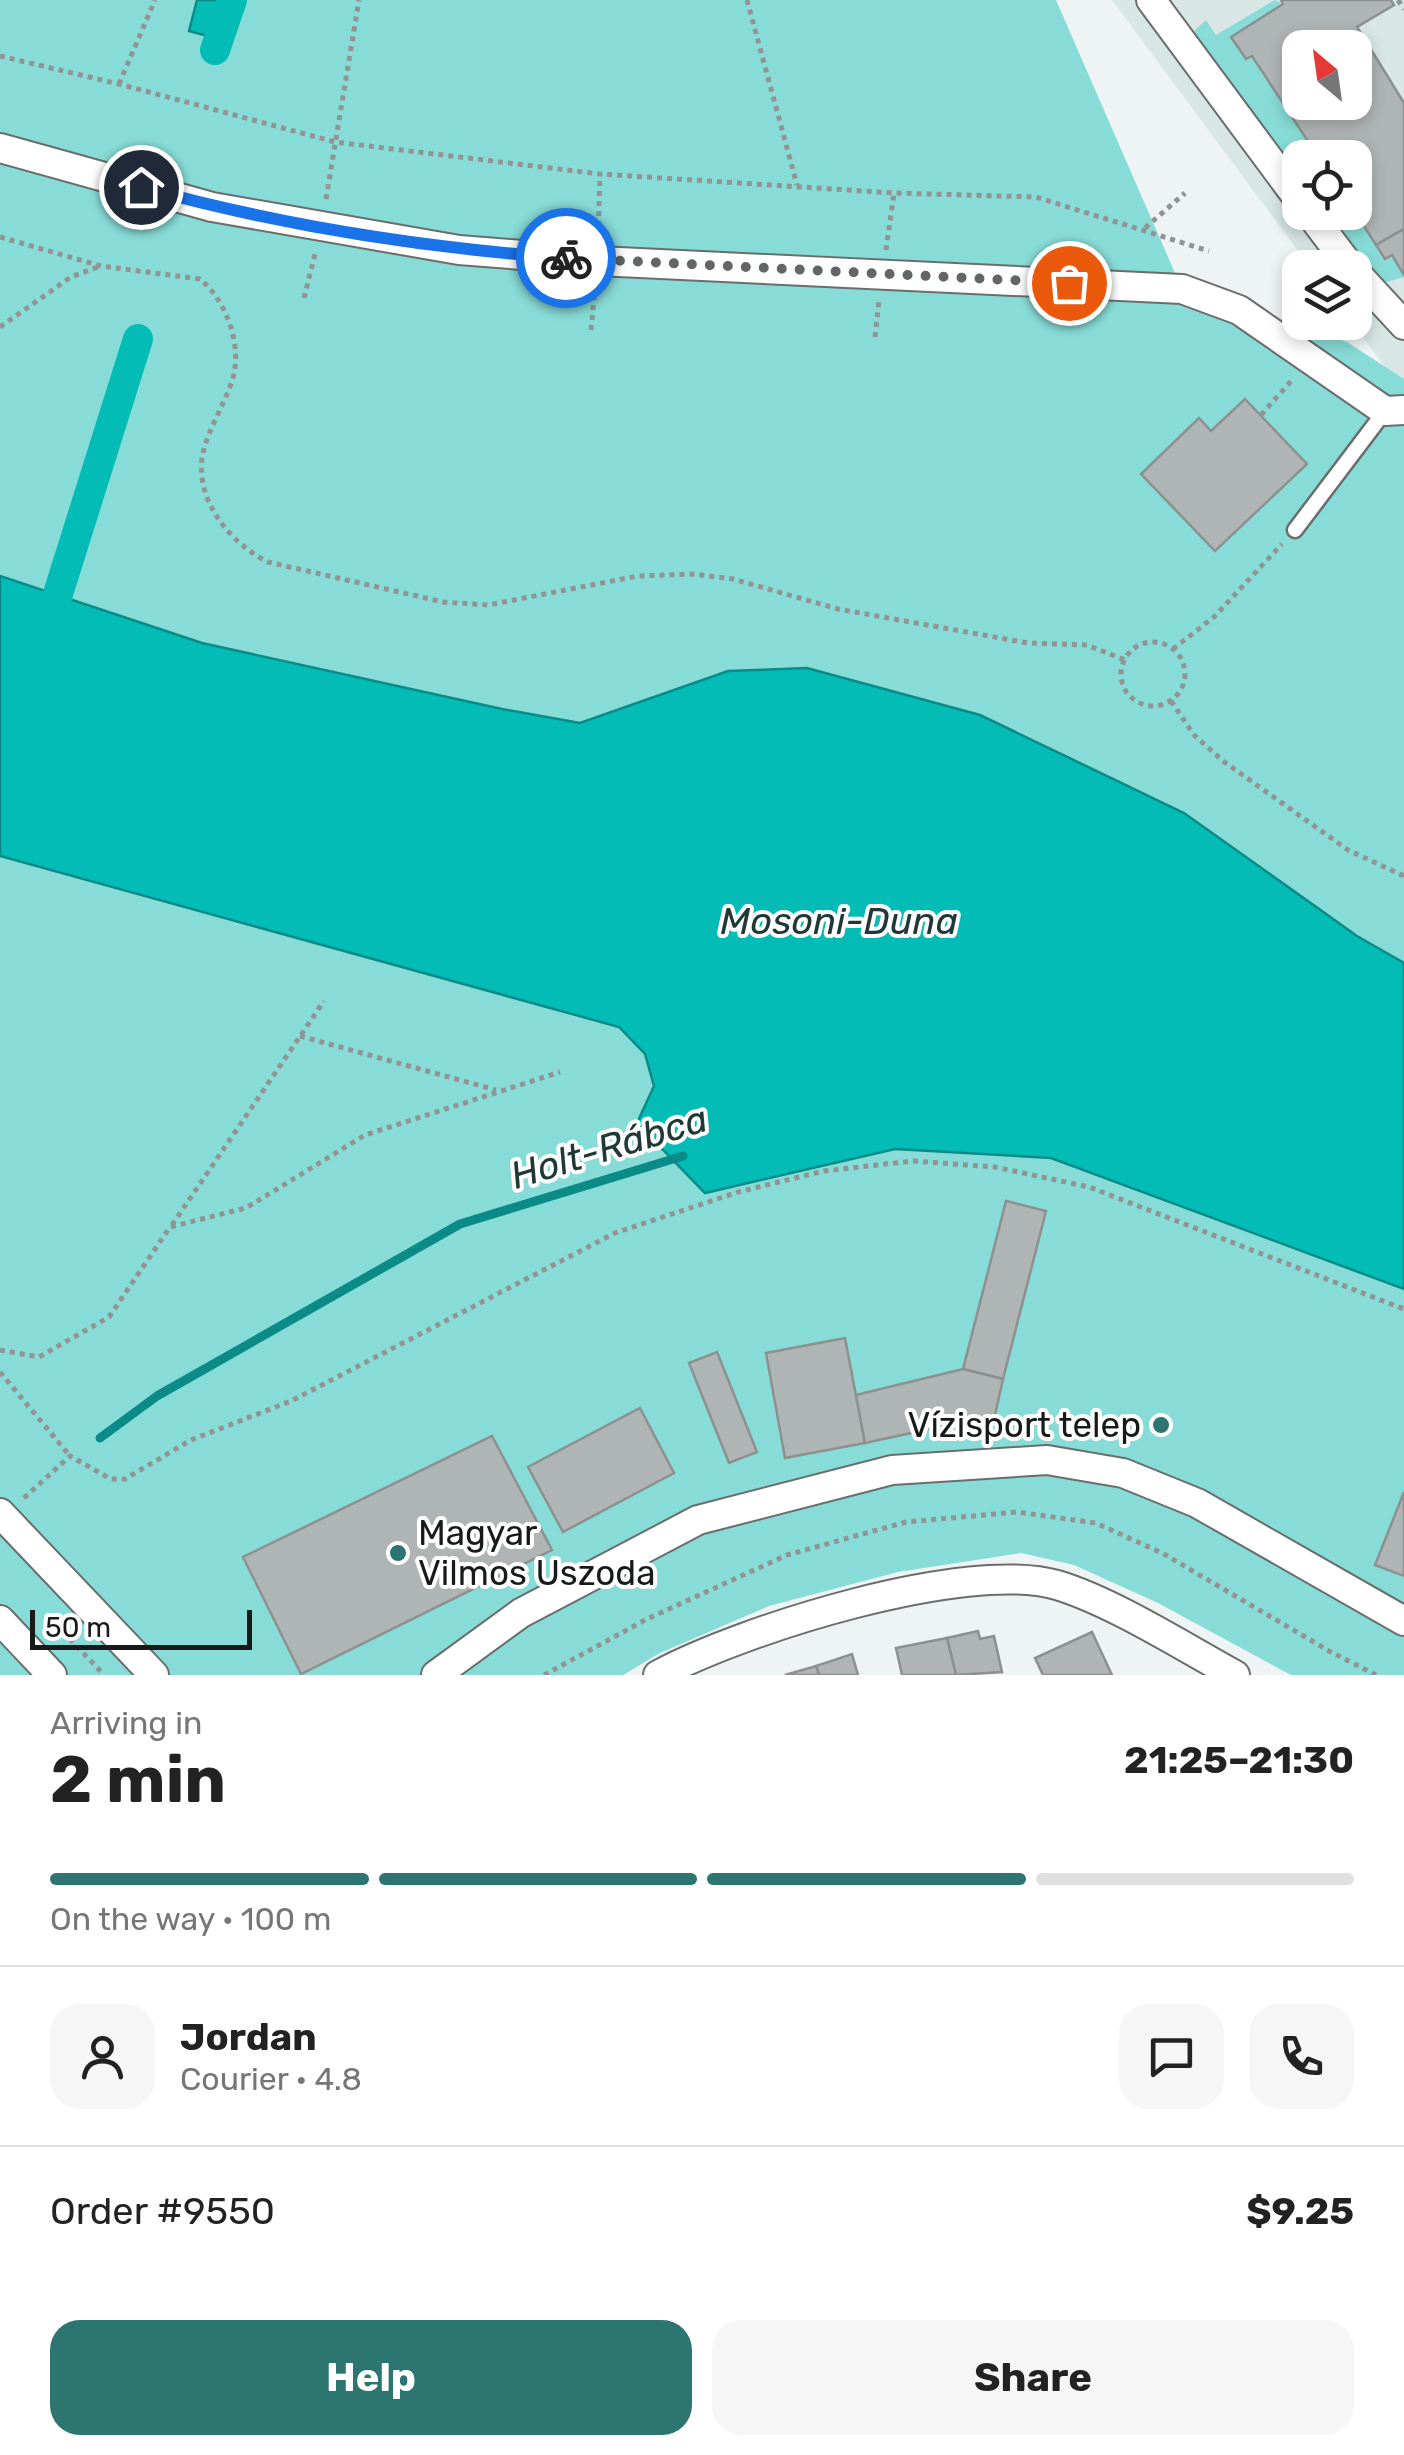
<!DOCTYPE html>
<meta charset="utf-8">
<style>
:root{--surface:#fff;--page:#f6f6f6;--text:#222;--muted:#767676;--line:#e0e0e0;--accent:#2c7571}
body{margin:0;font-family:Rubik,sans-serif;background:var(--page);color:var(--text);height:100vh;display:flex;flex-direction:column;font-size:38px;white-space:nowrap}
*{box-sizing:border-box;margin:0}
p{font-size:32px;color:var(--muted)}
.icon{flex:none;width:55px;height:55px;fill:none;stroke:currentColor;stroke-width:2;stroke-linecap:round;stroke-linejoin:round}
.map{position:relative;height:1675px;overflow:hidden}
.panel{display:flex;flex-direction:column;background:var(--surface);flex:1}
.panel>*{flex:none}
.needle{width:65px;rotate:331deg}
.tools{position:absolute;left:1282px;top:30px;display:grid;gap:20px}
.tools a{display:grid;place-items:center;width:90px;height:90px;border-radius:20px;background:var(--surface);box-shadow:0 5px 15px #0003;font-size:50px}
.scale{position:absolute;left:30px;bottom:25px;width:222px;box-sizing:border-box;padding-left:10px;border:5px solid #181a1a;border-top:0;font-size:28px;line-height:35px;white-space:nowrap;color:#181a1a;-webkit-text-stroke:8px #fff;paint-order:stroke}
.pin{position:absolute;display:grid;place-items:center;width:85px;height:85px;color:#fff;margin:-42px;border:5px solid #fff;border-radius:50%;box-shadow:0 2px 10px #0007}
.courier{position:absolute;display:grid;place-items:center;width:100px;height:100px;margin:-50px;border:8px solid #1a73e8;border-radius:50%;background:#fff;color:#222;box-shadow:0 2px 12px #0007}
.summary em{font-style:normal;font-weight:700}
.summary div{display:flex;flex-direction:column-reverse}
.summary{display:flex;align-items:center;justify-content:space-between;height:170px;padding:0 50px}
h1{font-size:65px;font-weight:700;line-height:75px}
.bar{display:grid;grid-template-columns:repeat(4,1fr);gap:15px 10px;align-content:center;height:120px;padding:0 50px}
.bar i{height:12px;border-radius:8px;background:var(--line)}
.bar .active{background:var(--accent)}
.bar p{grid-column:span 4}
.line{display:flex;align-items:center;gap:25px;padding:0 50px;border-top:2px solid var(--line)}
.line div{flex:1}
.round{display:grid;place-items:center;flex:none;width:105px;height:105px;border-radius:30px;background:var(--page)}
.primary-button{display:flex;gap:20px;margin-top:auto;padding:20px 50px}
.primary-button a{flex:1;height:115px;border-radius:30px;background:var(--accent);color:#fff;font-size:40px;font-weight:700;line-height:115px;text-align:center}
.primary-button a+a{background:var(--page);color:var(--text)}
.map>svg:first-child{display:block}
.built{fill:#d8e6e6;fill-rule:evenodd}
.green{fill:#88dcd7}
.water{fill:#04bcb6;stroke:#0a8b87;stroke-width:2.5}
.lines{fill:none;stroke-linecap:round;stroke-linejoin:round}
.stream{stroke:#0a8b87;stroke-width:9}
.canal{stroke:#04bcb6;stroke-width:30}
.building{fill:#afb5b4;stroke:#8c9190;stroke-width:2.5;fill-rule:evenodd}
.lane-casing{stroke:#696e6d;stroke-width:19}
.street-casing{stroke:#696e6d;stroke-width:32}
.path{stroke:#909594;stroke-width:5;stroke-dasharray:5 5;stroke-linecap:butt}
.lane{stroke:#fff;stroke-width:14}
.street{stroke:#fff;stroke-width:28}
.done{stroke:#636666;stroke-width:10;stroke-dasharray:0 18}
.route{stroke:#1a73e8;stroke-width:12}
.poi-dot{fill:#2c7571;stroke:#fff;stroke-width:4}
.labels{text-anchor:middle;stroke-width:8;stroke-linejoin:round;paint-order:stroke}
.poi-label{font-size:35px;fill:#181a1a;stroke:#fff;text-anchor:end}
.water-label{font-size:38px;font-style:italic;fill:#203937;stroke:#fff}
</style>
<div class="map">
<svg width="1404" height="1675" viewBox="0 0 1404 1675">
<rect width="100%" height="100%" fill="#eef4f3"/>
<path class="built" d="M1112,0H1404V379L1386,368L1352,323L1355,322V268L1310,267ZM1300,48H1355V102H1300ZM1300,158H1355V212H1300Z"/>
<g class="green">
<path d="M0,0H197L190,31L231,42L245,0H1056L1182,289L1347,342L1404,379V963L1357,936L1184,813L980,715L807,668L728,671L580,723L502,709L201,643L0,576Z"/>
<path d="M1275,0L1283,4L1232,37L1245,59L1252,56L1319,157L1300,158V177L1193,32L1206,20L1216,35Z"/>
<path d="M1327,213H1355L1384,259L1392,255L1404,277L1387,282L1375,276Z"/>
<path d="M0,856L619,1027L645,1054L654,1086L705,1193L895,1149L1051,1158L1404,1289V1675H1291L1158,1603L1074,1565L1021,1553L898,1572L769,1606L660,1653L623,1675H0Z"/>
</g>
<g class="water">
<path d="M197,0H245L231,42L189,31Z"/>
<path d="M0,576L202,643L502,709L580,723L728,671L807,668L980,715L1184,813L1357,936L1404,963V1289L1051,1158L895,1149L705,1193L637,1123L654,1086L645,1054L619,1027L0,856Z"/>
</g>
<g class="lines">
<path class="stream" d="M100,1438L157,1396L460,1224L683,1156"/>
<g class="canal">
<path d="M215,50L232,0"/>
<path d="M46,632L138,339"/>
</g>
</g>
<g class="building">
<path d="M1281,0H1391L1394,5L1357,27L1404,103V229L1376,245L1355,212V158H1319L1252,56L1246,59L1231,37L1283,4ZM1300,48H1355V102H1300Z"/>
<path d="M1404,229V275L1392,255L1385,259L1376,245Z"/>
<path d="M1245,399L1307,464L1215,551L1141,474L1199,418L1211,431Z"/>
<path d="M1006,1201L1046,1211L1003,1379L963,1369Z"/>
<path d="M845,1338L865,1443L785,1458L766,1353Z"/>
<path d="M717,1352L757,1452L729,1463L689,1363Z"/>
<path d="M963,1369L1003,1379L995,1415L865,1443L856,1395Z"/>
<path d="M640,1408L674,1473L563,1532L528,1467Z"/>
<path d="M492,1436L552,1550L301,1674L243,1557Z"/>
<path d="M1404,1492V1576L1375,1565Z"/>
<path d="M978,1631L980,1639L994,1636L1002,1672L956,1675L947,1638Z"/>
<path d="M1092,1632L1112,1675H1043L1035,1658Z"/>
<path d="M947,1638L956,1675H902L896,1648Z"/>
<path d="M852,1654L858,1675H819L816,1666Z"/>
<path d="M816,1666L819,1675H785Z"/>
</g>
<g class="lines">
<g class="lane-casing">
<path id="lane" d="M1295,530L1385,411"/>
</g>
<g class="street-casing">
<g id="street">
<path d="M1151,0L1300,201"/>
<path d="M0,148L212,207L459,250L598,261L1182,289L1239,310L1385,411L1404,410"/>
<path d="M1309,212L1351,268"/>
<path d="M1355,272L1404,325"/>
<path d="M0,1513L154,1675"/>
<path d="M0,1620L52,1675"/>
<path d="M436,1675L521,1613L698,1520L892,1470L1047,1460L1123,1473L1197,1503L1404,1621"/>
<path d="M658,1675C741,1630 966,1559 1057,1585C1113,1602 1182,1646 1235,1675"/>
</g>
</g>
<g class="path">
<path d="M747,0L797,185"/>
<path d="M1398,0L1404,9"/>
<path d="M0,56L119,84L335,142L600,174L894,193L1036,197L1209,251"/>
<path d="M119,84L155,0"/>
<path d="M326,199L359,0"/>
<path d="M1145,228L1185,193"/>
<path d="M598,236L600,174"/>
<path d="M0,237L101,266L200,279C228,302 244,350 231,384C223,406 210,427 204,449C191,496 229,543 268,562L443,602L488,605L638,576L693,574L733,579L838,609L1028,643L1087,645L1125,660"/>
<path d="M886,250L894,193"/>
<path d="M304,298L315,254"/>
<path d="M0,327L71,277L98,267"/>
<path d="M591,330L595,287"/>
<path d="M875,337L879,300"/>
<path d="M1261,415L1292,380"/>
<circle cx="1153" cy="674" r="32"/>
<path d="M1173,649L1214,617L1282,544"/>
<path d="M1171,701L1194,735L1223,761L1348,850L1404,876"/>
<path d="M300,1036L496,1090"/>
<path d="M172,1225L324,1001"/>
<path d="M0,1350L39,1357L109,1317L170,1227L246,1208L365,1135L560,1072"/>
<path d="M0,1372L70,1456"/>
<path d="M24,1498L70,1456L111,1479H125L191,1440L291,1401L615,1233L738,1192L824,1171L913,1161L995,1167L1089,1187L1404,1309"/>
<path d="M56,1624L104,1675"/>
<path d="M544,1675L647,1619L787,1555L906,1522L1017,1512L1096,1523L1162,1553L1331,1652L1376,1675"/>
</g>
<use href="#lane" class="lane"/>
<use href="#street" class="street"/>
</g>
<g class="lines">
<path class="done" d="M566,258L1069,283"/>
<path class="route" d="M141,187C279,225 424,248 566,258"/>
</g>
<g class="poi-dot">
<circle cx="1161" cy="1425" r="10"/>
<circle cx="398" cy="1553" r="10"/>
</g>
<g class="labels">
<g class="poi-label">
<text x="1141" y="1437">Vízisport telep</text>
<text x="418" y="1545" text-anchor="start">Magyar<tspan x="418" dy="40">Vilmos Uszoda</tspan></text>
</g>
<g class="water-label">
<text x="839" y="934">Mosoni-Duna</text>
<text transform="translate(609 1147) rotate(-17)" y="13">Holt-Rábca</text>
</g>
</g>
</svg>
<div class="tools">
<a><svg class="needle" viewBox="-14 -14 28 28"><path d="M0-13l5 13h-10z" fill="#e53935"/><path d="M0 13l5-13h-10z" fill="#767676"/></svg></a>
<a><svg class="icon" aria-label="locate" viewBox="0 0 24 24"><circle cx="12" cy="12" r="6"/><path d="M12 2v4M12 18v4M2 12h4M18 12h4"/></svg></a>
<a><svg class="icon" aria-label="layers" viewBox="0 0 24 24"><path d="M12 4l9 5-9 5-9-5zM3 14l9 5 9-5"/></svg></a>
</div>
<div class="scale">50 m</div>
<div class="pin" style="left:1069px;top:283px;background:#ea580c"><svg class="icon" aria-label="bag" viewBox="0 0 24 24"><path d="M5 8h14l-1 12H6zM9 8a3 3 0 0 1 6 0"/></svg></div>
<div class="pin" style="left:141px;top:187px;background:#1f2937"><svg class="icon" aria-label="home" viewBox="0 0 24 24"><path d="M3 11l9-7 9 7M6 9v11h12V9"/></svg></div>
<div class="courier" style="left:566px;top:258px"><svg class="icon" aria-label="bike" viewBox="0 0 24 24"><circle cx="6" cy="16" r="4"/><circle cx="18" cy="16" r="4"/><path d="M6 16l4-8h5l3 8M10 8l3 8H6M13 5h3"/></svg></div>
</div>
<section class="panel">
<div class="summary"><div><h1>2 min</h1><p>Arriving in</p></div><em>21:25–21:30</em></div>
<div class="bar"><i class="active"></i><i class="active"></i><i class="active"></i><i></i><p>On the way · 100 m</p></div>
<div class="line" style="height:180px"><a class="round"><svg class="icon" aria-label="person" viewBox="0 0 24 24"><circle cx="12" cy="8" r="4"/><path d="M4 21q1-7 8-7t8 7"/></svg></a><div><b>Jordan</b><p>Courier · 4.8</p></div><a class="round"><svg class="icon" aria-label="chat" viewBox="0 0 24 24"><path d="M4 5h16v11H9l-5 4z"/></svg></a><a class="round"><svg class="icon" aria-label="phone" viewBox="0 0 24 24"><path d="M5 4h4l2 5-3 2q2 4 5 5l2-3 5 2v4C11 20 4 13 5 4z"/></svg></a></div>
<div class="line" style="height:130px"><div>Order #9550</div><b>$9.25</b></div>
<div class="primary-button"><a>Help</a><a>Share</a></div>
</section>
